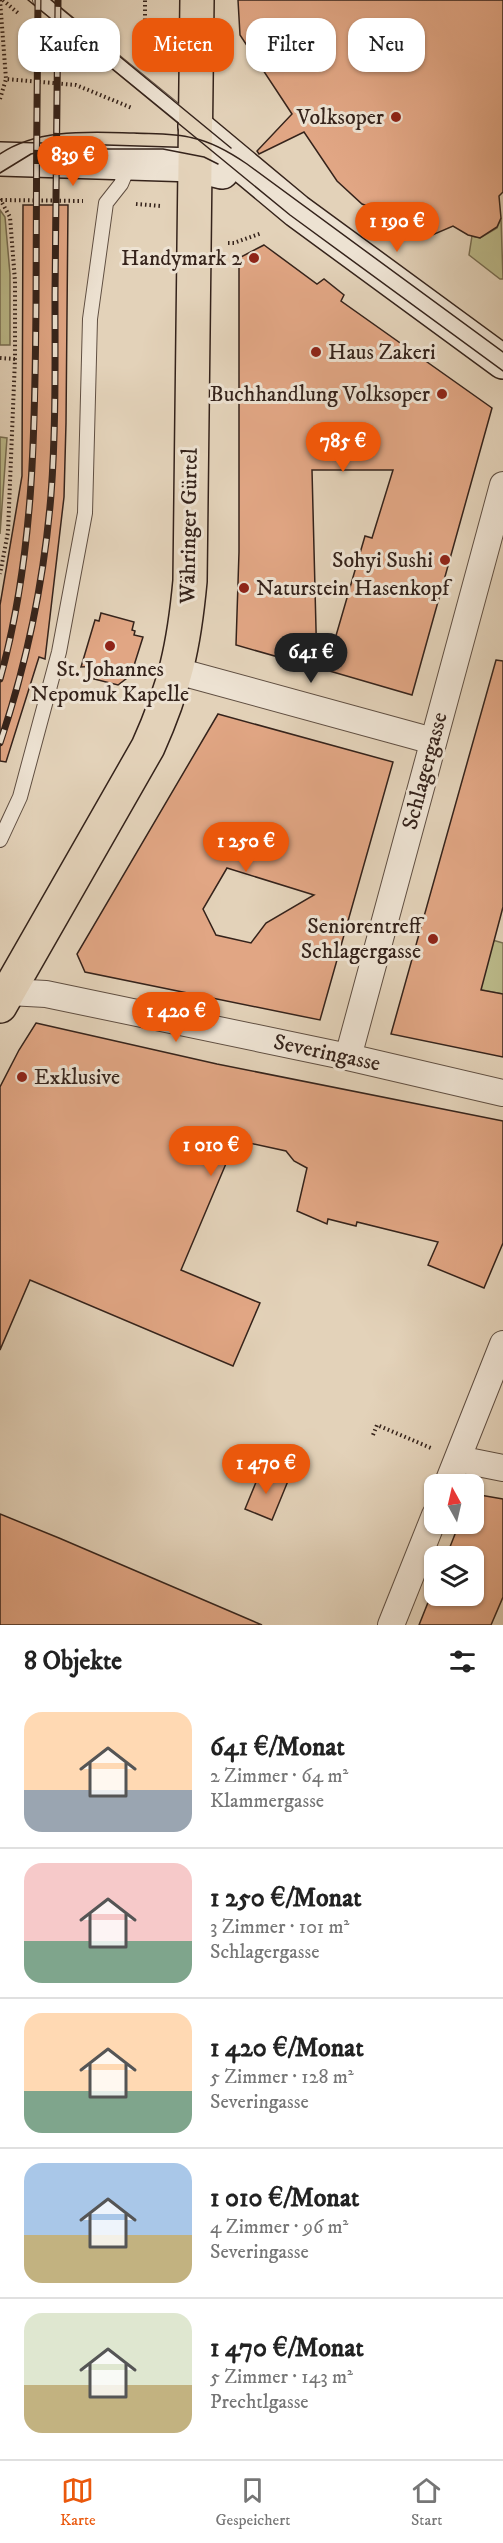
<!DOCTYPE html>
<html lang="de">
<head>
<meta charset="utf-8">
<style>
	body { margin:0; font-family:"IM FELL DW Pica",serif; background:#f6f6f6; color:#222; height:100vh; display:flex; flex-direction:column; font-size:22px; white-space:nowrap }
	* { box-sizing:border-box; margin:0 }
	p { font-size:20px; color:#767676 }
	.icon { flex:none; width:33px; height:33px; fill:none; stroke:currentColor; stroke-width:2; stroke-linecap:round; stroke-linejoin:round }
	.map { position:relative; height:1625px; overflow:hidden }
	.drawer { display:flex; flex-direction:column; background:#fff; flex:1 }
	.drawer>* { flex:none }
	.guide { position:absolute; left:18px; top:18px; width:468px; height:54px; display:flex; gap:12px }
	.needle { width:39px; rotate:352deg }
	.controls { position:absolute; left:424px; top:1474px; display:grid; gap:12px }
	.controls a { display:grid; place-items:center; width:60px; height:60px; border-radius:12px; background:#fff; box-shadow:0 2px 4px #0004; font-size:30px }
	.price { position:absolute; translate:-50% -51px; padding:0 14px; border-radius:21px; background:#ea580c; color:#fff; font-size:20px; line-height:39px; filter:drop-shadow(0 2px 3px #0008) }
	.price::after { content:''; position:absolute; left:50%; top:36px; width:18px; height:14px; margin-left:-9px; background:inherit; clip-path:polygon(0 0,100% 0,50% 100%) }
	.price.current { background:#222; color:#fff }
	ul { padding:0; list-style:none }
	li { display:flex; align-items:center; gap:18px; height:150px; padding:0 24px }
	li+li { border-top:2px solid #e0e0e0 }
	li span { display:grid; place-items:center; flex:none; width:168px; height:120px; border-radius:18px; color:#555 }
	li>.icon { margin-inline-start:auto }
	span .icon { width:72px; height:72px; fill:#fffc; stroke-width:1 }
	li b { font-size:26px }
	h2 { display:flex; justify-content:space-between; align-items:center; height:72px; padding:0 24px; font-size:26px }
	.pill { padding:0 21px; border-radius:18px; background:#fff; box-shadow:0 2px 4px #0004; font-size:21px; line-height:54px }
	.pill.current { background:#ea580c; color:#fff }
	.tabs { display:flex; justify-content:space-around; align-items:center; height:84px; border-top:2px solid #e0e0e0; background:#fff; font-size:16px; color:#767676 }
	.tabs a { display:grid; justify-items:center; gap:3px }
	.tabs .current { color:#ea580c }
	.map>svg:first-child { display:block }
</style>
</head>
<body>
<div class="map">
<svg width="503" height="1625" viewBox="0 0 503 1625">
	<rect width="100%" height="100%" fill="#e3d2b9"/>
	<filter id="stains"><feTurbulence type="fractalNoise" baseFrequency=".00333" numOctaves="4"/><feColorMatrix values="0 0 0 0 .2 0 0 0 0 .09 0 0 0 0 .02 0 0 0 .5 -.17"/></filter>
	<radialGradient id="worn" r=".72"><stop offset=".6" stop-color="#630" stop-opacity="0"/><stop offset="1" stop-color="#630" stop-opacity=".3"/></radialGradient>
	<g fill="#bbba8a" stroke="#786e52" stroke-width="1.5">
		<polygon points="0,210 5,217 10,274 10,345 0,345"/>
		<polygon points="501,218 503,279 500,279 469,255 472,236 480,238 497,228"/>
		<polygon points="0,437 7,438 0,534"/>
		<polygon points="489,939 503,943 503,994 472,988"/>
	</g>
	<g fill="#e1a684" stroke="#35231b" stroke-width="1.5" fill-rule="evenodd">
		<polygon points="238,0 503,0 503,192 499,196 501,218 497,227 480,238 468,235 453,226 430,236 429,221 390,214 362,204 337,181 304,132 259,154 257,151 292,114 240,35"/>
		<polygon points="23,205 68,205 66,423 64,497 45,659 39,657 6,762 0,761 0,605 22,476"/>
		<polygon points="264,245 317,284 324,279 344,295 341,301 492,408 412,695 326,670 365,536 372,538 393,470 312,470 317,668 236,645 239,552 239,258"/>
		<polygon points="101,613 134,622 132,630 135,631 134,635 143,637 131,675 118,685 94,679 98,666 81,667 95,620 99,621"/>
		<polygon points="496,660 503,661 503,907 481,990 503,994 503,1057 391,1034"/>
		<path d="M 218,714 L 393,762 L 320,1020 L 85,972 L 77,954 ZM 227,868 L 314,895 L 266,923 L 251,943 L 216,935 L 203,909 Z"/>
		<polygon points="36,1023 217,1064 503,1121 503,1243 484,1288 428,1265 438,1242 357,1222 356,1226 328,1219 327,1224 297,1211 307,1168 294,1161 286,1151 236,1140 181,1270 260,1303 233,1366 30,1280 0,1350 0,1087 19,1050"/>
		<polygon points="261,1470 288,1481 272,1520 245,1509"/>
		<polygon points="474,1494 503,1499 503,1597 491,1625 419,1625 435,1585 435,1596 474,1596 474,1557 446,1557 459,1524 474,1524"/>
		<polygon points="0,1514 59,1538 262,1625 0,1625"/>
	</g>
	<g fill="none" stroke-linecap="round" stroke-linejoin="round">
		<g stroke="#604f42" stroke-width="16">
			<g id="service">
				<polyline points="40,0 192,124"/>
				<polyline points="0,840 20,797 59,652 85,513 90,319 106,203 121,184 129,165"/>
			</g>
		</g>
		<g stroke="#604f42" stroke-width="28">
			<g id="minor">
				<polyline points="177,671 433,741"/>
				<polyline points="9,992 46,994 348,1057 503,1093"/>
				<polyline points="348,1057 503,485"/>
				<polyline points="458,1459 503,1468"/>
				<polyline points="447,1485 503,1344"/>
				<polyline points="391,1625 435,1515"/>
			</g>
		</g>
		<g stroke="#35231b" stroke-width="36">
			<g id="secondary">
				<polyline points="195,126 297,211 503,362"/>
				<polyline points="0,159 194,165 222,172"/>
			</g>
		</g>
		<g stroke="#35231b" stroke-width="36">
			<path id="primary" d="M 0,1006 L 148,747 C 175,687 184,646 190,581 L 197,0"/>
		</g>
		<g stroke="#35231b" stroke-width="4" stroke-dasharray="1.5 3" stroke-linecap="butt">
			<polyline points="0,0 6,79"/>
			<polyline points="3,0 19,14"/>
			<polyline points="145,56 145,0"/>
			<polyline points="0,99 6,79 76,85 132,108"/>
			<polyline points="0,199 10,217 15,281 15,359 8,532 0,574"/>
			<polyline points="1,200 83,201"/>
			<polyline points="136,204 161,206"/>
			<polyline points="228,243 234,243 262,233"/>
			<polyline points="0,358 15,359"/>
			<polyline points="373,1435 377,1425 431,1448"/>
		</g>
		<use href="#service" stroke="#ede2d2" stroke-width="14"/>
		<use href="#minor" stroke="#ede2d2" stroke-width="26"/>
		<use href="#secondary" stroke="#ede2d2" stroke-width="33"/>
		<use href="#primary" stroke="#e3d2b9" stroke-width="33"/>
		<g stroke="#35231b" stroke-width="1.5">
			<polyline points="28,0 290,215 503,371"/>
			<polyline points="51,0 231,148"/>
			<path d="M 0,154 C 38,128 90,132 134,133 C 154,134 174,133 193,138 C 212,142 231,153 247,164 L 503,352"/>
			<polyline points="0,173 31,154 51,149 163,149 204,157 218,164"/>
		</g>
		<g stroke="#35231b" stroke-width="7">
			<g id="rail">
				<path d="M 0,679 C 34,557 35,430 36,304 C 36,203 37,101 38,0"/>
				<path d="M 0,743 C 27,663 44,580 51,495 C 56,428 55,362 55,295 C 56,197 57,98 58,0"/>
			</g>
		</g>
		<use href="#rail" stroke="#ede2d2" stroke-width="4.5" stroke-dasharray="14" stroke-linecap="butt"/>
	</g>
	<g fill="#8f2418" stroke="#ede2d2" stroke-width="2">
		<circle cx="396" cy="117" r="6"/>
		<circle cx="254" cy="258" r="6"/>
		<circle cx="316" cy="352" r="6"/>
		<circle cx="442" cy="394" r="6"/>
		<circle cx="445" cy="560" r="6"/>
		<circle cx="244" cy="588" r="6"/>
		<circle cx="110" cy="646" r="6"/>
		<circle cx="433" cy="939" r="6"/>
		<circle cx="22" cy="1077" r="6"/>
	</g>
	<g text-anchor="middle" dominant-baseline="central" stroke-width="6" stroke-linejoin="round" paint-order="stroke">
		<g font-size="22" fill="#35231b" stroke="#ede2d2" text-anchor="end">
			<text x="384" y="117">Volksoper</text>
			<text x="242" y="258">Handymark 2</text>
			<text x="328" y="352" text-anchor="start">Haus Zakeri</text>
			<text x="430" y="394">Buchhandlung Volksoper</text>
			<text x="433" y="560">Sohyi Sushi</text>
			<text x="256" y="588" text-anchor="start">Naturstein Hasenkopf</text>
			<text x="110" y="669" text-anchor="middle">St. Johannes<tspan x="110" dy="25">Nepomuk Kapelle</tspan></text>
			<text x="421" y="926">Seniorentreff<tspan x="421" dy="25">Schlagergasse</tspan></text>
			<text x="34" y="1077" text-anchor="start">Exklusive</text>
		</g>
		<g font-size="22" fill="#35231b" stroke="#ede2d2">
			<text transform="translate(189 526) rotate(-89)">Währinger Gürtel</text>
			<text transform="translate(425 771) rotate(-75)">Schlagergasse</text>
			<text transform="translate(327 1053) rotate(12)">Severingasse</text>
		</g>
	</g>
	<rect width="100%" height="100%" filter="url(#stains)"/>
	<rect width="100%" height="100%" fill="url(#worn)"/>
</svg>
<div class="controls">
<a><svg class="needle" viewBox="-14 -14 28 28"><path d="M0-13l5 13h-10z" fill="#e53935"/><path d="M0 13l5-13h-10z" fill="#767676"/></svg></a>
<a><svg class="icon" aria-label="layers" viewBox="0 0 24 24"><path d="M12 4l9 5-9 5-9-5zM3 14l9 5 9-5"/></svg></a>
</div>
<b class="price" style="left:73px;top:187px">839 €</b>
<b class="price" style="left:397px;top:253px">1 190 €</b>
<b class="price" style="left:343px;top:473px">785 €</b>
<b class="price current" style="left:311px;top:684px">641 €</b>
<b class="price" style="left:246px;top:873px">1 250 €</b>
<b class="price" style="left:176px;top:1043px">1 420 €</b>
<b class="price" style="left:211px;top:1177px">1 010 €</b>
<b class="price" style="left:266px;top:1495px">1 470 €</b>
<div class="guide">
<a class="pill">Kaufen</a>
<a class="pill current">Mieten</a>
<a class="pill">Filter</a>
<a class="pill">Neu</a>
</div>
</div>
<section class="drawer">
<h2>8 Objekte<svg class="icon" aria-label="filters" viewBox="0 0 24 24"><path d="M4 7h16M4 17h16"/><circle cx="9" cy="7" r="2"/><circle cx="15" cy="17" r="2"/></svg></h2>
<ul>
<li><span style="background:linear-gradient(#ffd9b3 65%,#9aa5b1 0)"><svg class="icon" aria-label="home" viewBox="0 0 24 24"><path d="M3 11l9-7 9 7M6 9v11h12V9"/></svg></span><div><b>641 €/Monat</b><p>2 Zimmer · 64 m²</p><p>Klammergasse</p></div></li>
<li><span style="background:linear-gradient(#f6c9c9 65%,#7fa58c 0)"><svg class="icon" aria-label="home" viewBox="0 0 24 24"><path d="M3 11l9-7 9 7M6 9v11h12V9"/></svg></span><div><b>1 250 €/Monat</b><p>3 Zimmer · 101 m²</p><p>Schlagergasse</p></div></li>
<li><span style="background:linear-gradient(#ffd9b3 65%,#7fa58c 0)"><svg class="icon" aria-label="home" viewBox="0 0 24 24"><path d="M3 11l9-7 9 7M6 9v11h12V9"/></svg></span><div><b>1 420 €/Monat</b><p>5 Zimmer · 128 m²</p><p>Severingasse</p></div></li>
<li><span style="background:linear-gradient(#a9c7e8 60%,#c2b280 0)"><svg class="icon" aria-label="home" viewBox="0 0 24 24"><path d="M3 11l9-7 9 7M6 9v11h12V9"/></svg></span><div><b>1 010 €/Monat</b><p>4 Zimmer · 96 m²</p><p>Severingasse</p></div></li>
<li><span style="background:linear-gradient(#dfe7d0 60%,#c2b280 0)"><svg class="icon" aria-label="home" viewBox="0 0 24 24"><path d="M3 11l9-7 9 7M6 9v11h12V9"/></svg></span><div><b>1 470 €/Monat</b><p>5 Zimmer · 143 m²</p><p>Prechtlgasse</p></div></li>
</ul>
</section>
<nav class="tabs">
<a class="current"><svg class="icon" aria-label="map" viewBox="0 0 24 24"><path d="M3 6l6-2 6 2 6-2v14l-6 2-6-2-6 2zM9 4v14M15 6v14"/></svg>Karte</a>
<a><svg class="icon" aria-label="saved" viewBox="0 0 24 24"><path d="M7 4h10v16l-5-4-5 4z"/></svg>Gespeichert</a>
<a><svg class="icon" aria-label="home" viewBox="0 0 24 24"><path d="M3 11l9-7 9 7M6 9v11h12V9"/></svg>Start</a>
</nav>
</body>
</html>
